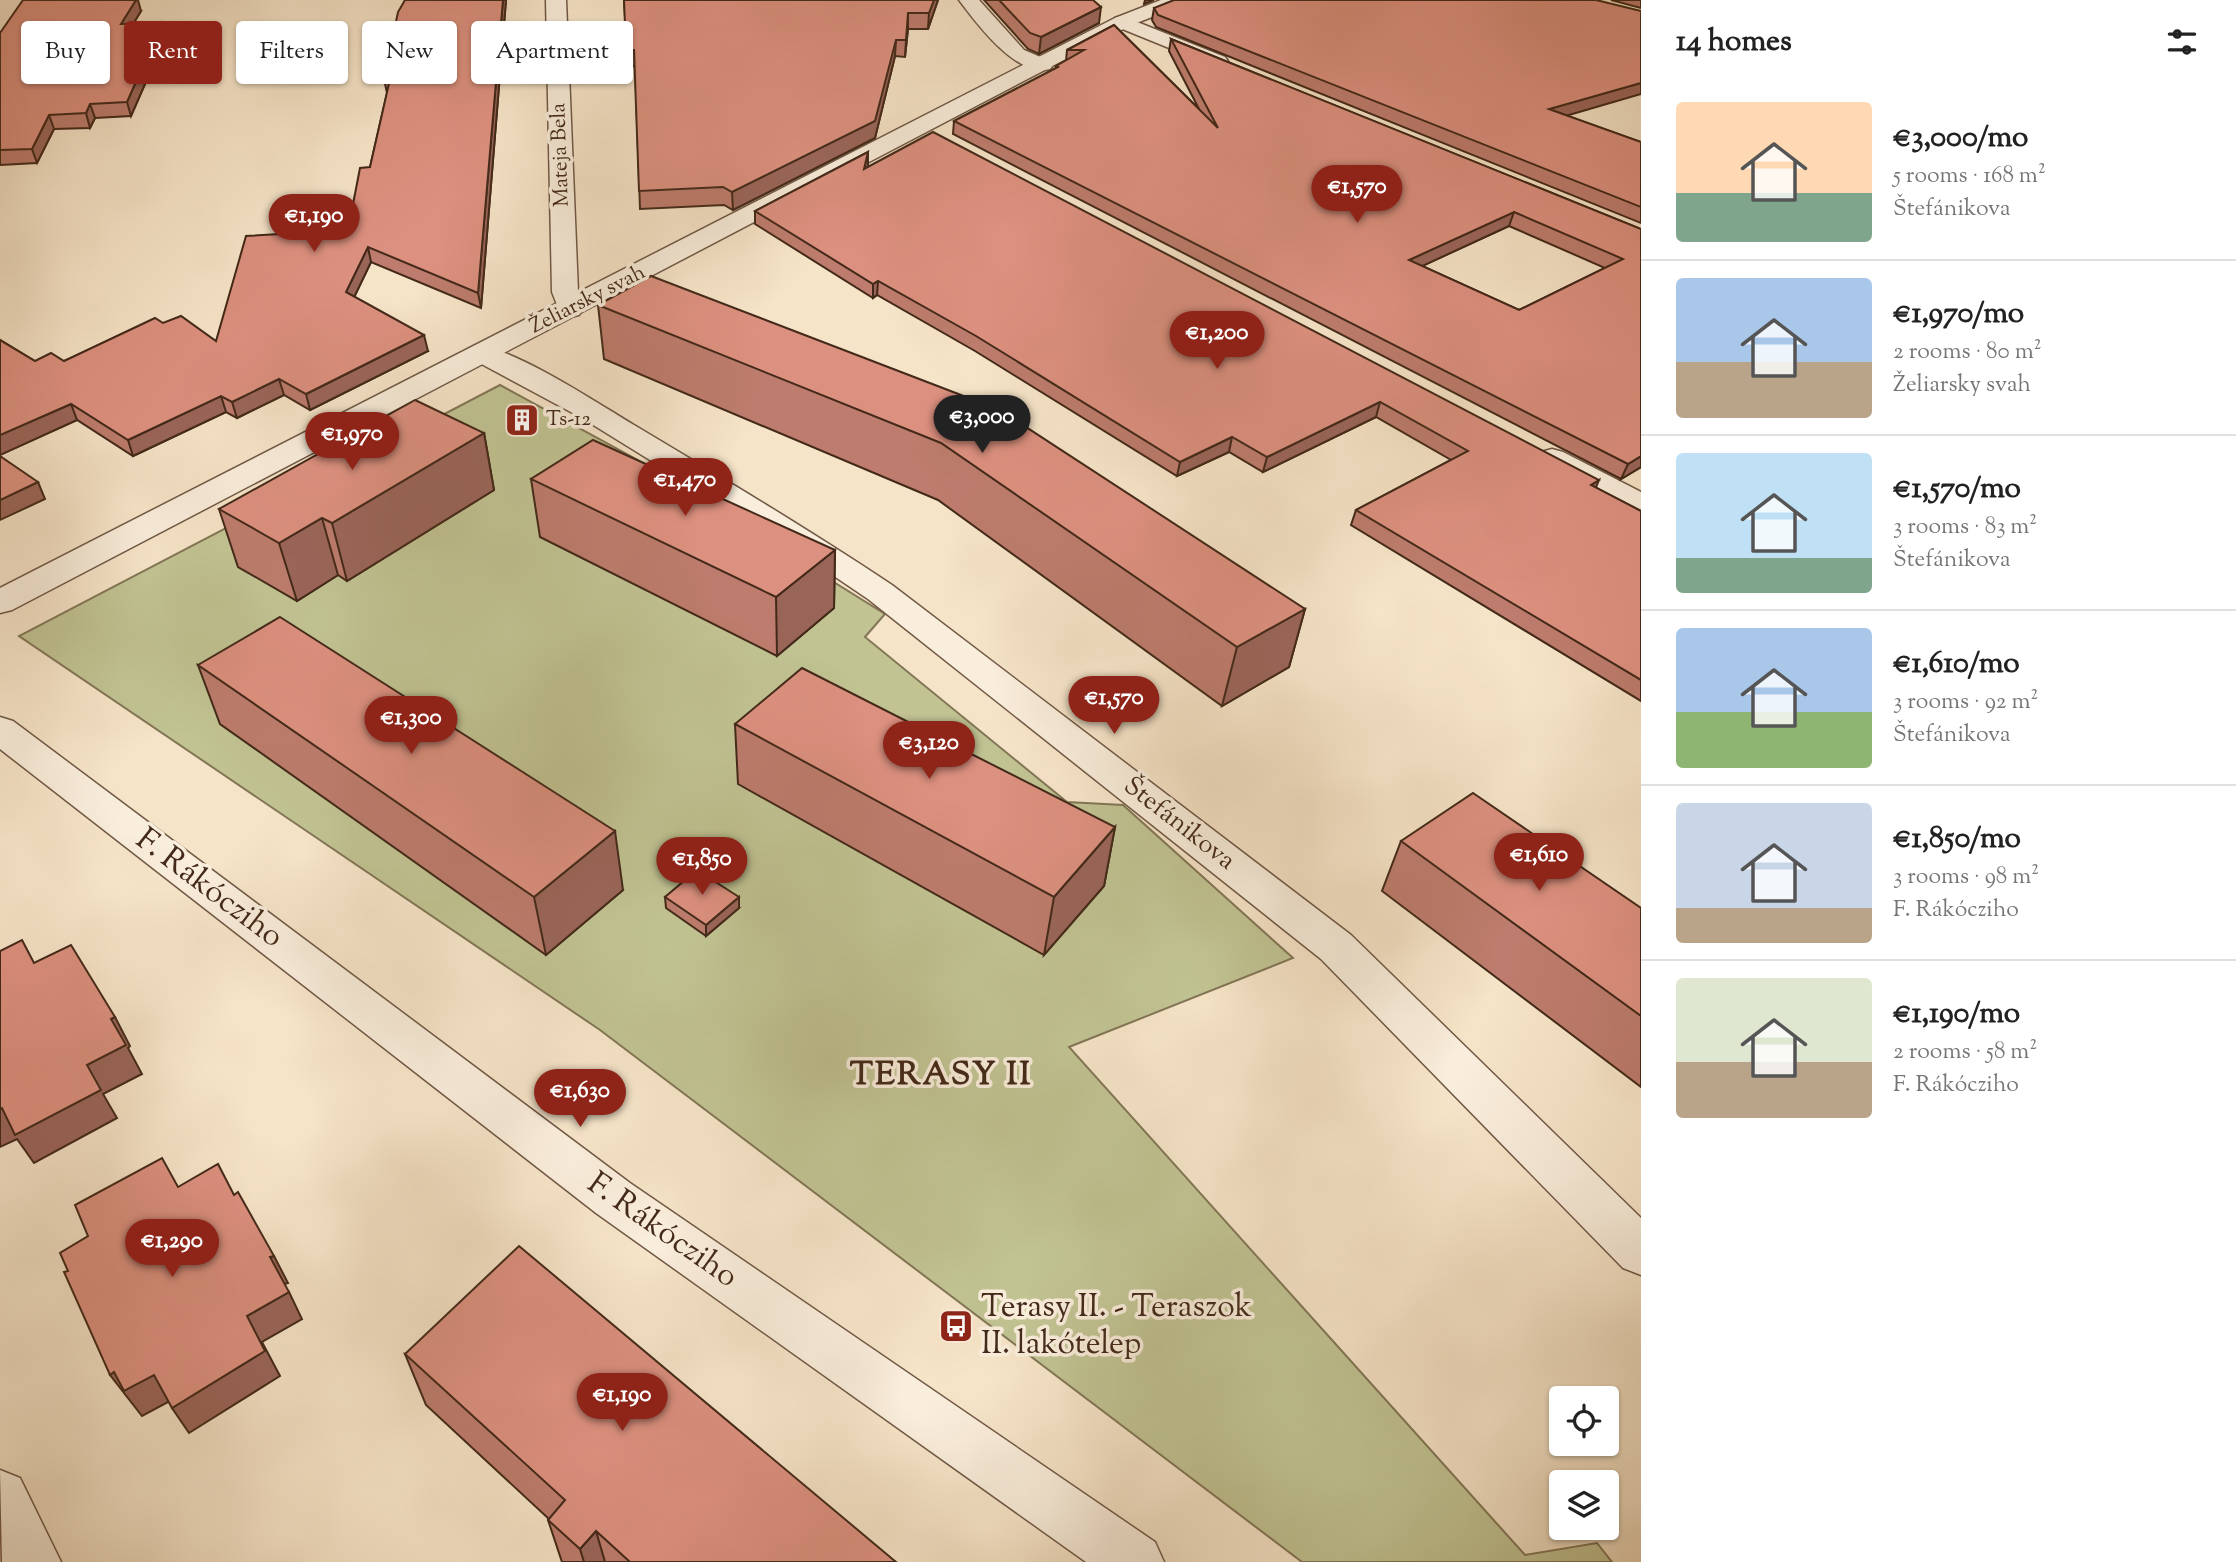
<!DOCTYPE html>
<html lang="en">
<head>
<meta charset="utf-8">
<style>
	body { margin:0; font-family:"Sorts Mill Goudy",serif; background:#f2f2f2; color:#222; height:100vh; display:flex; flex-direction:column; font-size:26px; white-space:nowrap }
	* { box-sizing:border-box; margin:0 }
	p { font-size:23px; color:#767676 }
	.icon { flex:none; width:38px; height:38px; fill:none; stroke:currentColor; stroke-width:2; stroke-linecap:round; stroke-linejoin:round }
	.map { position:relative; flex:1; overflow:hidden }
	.side { display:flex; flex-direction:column; background:#fff; width:595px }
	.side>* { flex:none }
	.banner { position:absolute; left:21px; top:21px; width:665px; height:63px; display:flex; gap:14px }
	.tools { position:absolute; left:1549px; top:1386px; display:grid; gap:14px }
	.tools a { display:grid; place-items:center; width:70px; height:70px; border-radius:7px; background:#fff; box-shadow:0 2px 5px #0004; font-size:35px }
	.price { position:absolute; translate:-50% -60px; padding:0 16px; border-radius:24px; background:#8f2418; color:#fff; font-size:23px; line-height:46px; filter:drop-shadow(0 2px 4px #0008) }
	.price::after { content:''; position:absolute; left:50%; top:42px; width:21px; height:16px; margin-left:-10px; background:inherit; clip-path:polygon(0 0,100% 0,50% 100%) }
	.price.current { background:#222; color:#fff }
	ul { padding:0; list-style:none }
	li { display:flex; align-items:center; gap:21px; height:175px; padding:0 35px }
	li+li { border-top:2px solid #e0e0e0 }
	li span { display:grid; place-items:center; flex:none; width:196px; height:140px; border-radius:7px; color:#555 }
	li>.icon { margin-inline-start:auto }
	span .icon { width:84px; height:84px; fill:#fffc; stroke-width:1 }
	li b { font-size:30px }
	h2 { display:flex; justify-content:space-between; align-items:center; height:84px; padding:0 35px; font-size:30px }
	.tag { padding:0 24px; border-radius:7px; background:#fff; box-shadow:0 2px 5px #0004; font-size:24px; line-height:63px }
	.tag.current { background:#8f2418; color:#fff }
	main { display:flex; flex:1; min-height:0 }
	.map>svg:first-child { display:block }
</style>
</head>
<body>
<main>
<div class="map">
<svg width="1641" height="1562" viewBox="0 0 1641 1562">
	<rect width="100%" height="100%" fill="#f6e4c8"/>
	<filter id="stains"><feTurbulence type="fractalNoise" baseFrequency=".00286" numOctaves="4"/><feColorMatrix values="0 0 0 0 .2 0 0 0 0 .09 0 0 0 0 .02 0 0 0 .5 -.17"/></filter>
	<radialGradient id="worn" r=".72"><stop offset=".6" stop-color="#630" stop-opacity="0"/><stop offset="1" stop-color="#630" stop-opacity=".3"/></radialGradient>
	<polygon fill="#c1c393" stroke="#827656" stroke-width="2" points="500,385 638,460 885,614 865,637 1067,802 1123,805 1293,958 1069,1047 1525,1555 1597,1543 1612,1562 1302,1562 600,1030 19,636"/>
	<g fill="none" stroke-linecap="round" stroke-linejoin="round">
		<g stroke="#705845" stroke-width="3">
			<g id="minor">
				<polygon points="546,0 566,0 578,292 583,309 579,315 570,317 561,315 552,292"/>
				<path d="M 959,0 L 979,0 L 1024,50 L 1050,61 L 1053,65 L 1050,69 C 1017,78 977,24 959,0 Z"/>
				<polygon points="1122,16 1225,57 1228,61 1225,65 1211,65 1115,26 1112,22 1115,18"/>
				<path d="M 484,346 C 528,357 594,401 634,425 C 721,477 808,529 892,585 L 1351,935 L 1641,1218 L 1641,1275 L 1623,1268 L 1321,959 L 868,599 L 797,551 L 582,418 L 474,360 L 470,354 L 474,348 Z"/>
				<polygon points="1552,449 1563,452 1641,492 1641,515 1630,512 1541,464 1537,458 1541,452"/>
				<polygon points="0,1470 20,1478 61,1562 2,1562"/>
			</g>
		</g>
		<g stroke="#705845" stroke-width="3">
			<g id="tertiary">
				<polygon points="1161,0 1188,0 1185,4 1129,26 12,610 0,613 0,588 1115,18"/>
				<polygon points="0,717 13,721 630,1183 1155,1542 1164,1562 1086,1562 596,1213 0,749"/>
			</g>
		</g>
		<use href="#minor" fill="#f9eddb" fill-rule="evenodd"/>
		<use href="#tertiary" fill="#f9eddb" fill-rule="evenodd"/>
	</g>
	<g fill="#bd7c6d" stroke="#432919" stroke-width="2" fill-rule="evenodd">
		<polygon points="405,0 506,0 481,308 371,262 354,297 428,351 310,410 284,395 237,418 226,412 133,456 77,420 0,455 0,340 35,361 64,361 163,323 216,341 348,230 370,167 387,93 384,79"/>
		<polygon points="624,0 938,0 928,29 908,29 905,57 895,56 875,138 733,210 724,205 640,209 635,66 628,67"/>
		<polygon points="984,0 1093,0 1099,23 1039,54 1028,49"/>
		<polygon points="1611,0 1641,0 1641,8"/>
		<polygon points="1154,8 1567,116 1641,142 1641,223 1156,27 1152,20"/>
		<polygon points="141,11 133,24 162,23 166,36 131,116 95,118 90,128 54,129 37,163 0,165 0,33"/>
		<path d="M 1114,25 L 1199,109 L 1169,51 L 1171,39 L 1641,229 L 1641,467 L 1621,479 L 953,134 L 954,121 L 1056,68 L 1056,66 L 1066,61 L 1067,50 ZM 1509,226 L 1605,268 L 1519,310 L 1422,266 Z"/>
		<polygon points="868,152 868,168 1596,488 1641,511 1641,701 1351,525 1356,510 1451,460 1376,417 1263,472 1229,452 1177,476 975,351 877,295 873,298 755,224 755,211"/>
		<polygon points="651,276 1305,609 1289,667 1222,706 938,500 604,359 598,305"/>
		<polygon points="484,433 494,490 347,581 338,575 297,601 238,567 219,509"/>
		<polygon points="531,479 835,550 834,608 777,656 540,537"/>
		<polygon points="198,665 623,890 546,955 220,724"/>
		<polygon points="735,724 1115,827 1104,886 1044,955 738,784"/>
		<polygon points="1401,841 1641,908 1641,1087 1382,891"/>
		<polygon points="665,897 739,908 706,936 666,908"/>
		<polygon points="405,1354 896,1562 562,1562 548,1520 549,1519 426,1405"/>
	</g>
	<g fill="#9a6559" stroke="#432919" stroke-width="2">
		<polygon points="136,0 138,0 141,11 125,37 121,24"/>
		<polygon points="503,0 506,0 481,308 478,293"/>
		<polygon points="934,0 938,0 928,29 929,13"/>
		<polygon points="1145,0 1154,0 1144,4"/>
		<polygon points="1101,7 1099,23 1039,54 1041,37"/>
		<polygon points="908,13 908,29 905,57 906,40"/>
		<polygon points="162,23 166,36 131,116 127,102"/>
		<polygon points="896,40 895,56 875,138 733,210 732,192"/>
		<polygon points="1641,83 1641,94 1545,122 1549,109"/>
		<polygon points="90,104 95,118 90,128 86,113"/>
		<polygon points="49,115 54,129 37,163 32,149"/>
		<polygon points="868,152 868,165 864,183 864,169"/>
		<polygon points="1514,212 1509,226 1405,274 1409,260"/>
		<polygon points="368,247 371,262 349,308 346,292"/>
		<polygon points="878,281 877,295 873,298 873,284"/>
		<polygon points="424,335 428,351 310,410 306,394"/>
		<polygon points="279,379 284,395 237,418 232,402"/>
		<polygon points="221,396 226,412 133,456 128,440"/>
		<polygon points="1380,402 1376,417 1263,472 1267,457"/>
		<polygon points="71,404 77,420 0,455 0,435"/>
		<polygon points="484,433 494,490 347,581 332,523"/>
		<polygon points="1232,437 1229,452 1177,476 1180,462"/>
		<polygon points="1641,456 1641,467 1621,479 1628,464"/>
		<polygon points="1599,480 1593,495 1591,485"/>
		<polygon points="38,482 45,499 0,520 0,500"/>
		<polygon points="322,518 338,575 297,601 279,543"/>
		<polygon points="835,550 834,608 777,656 776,597"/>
		<polygon points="1305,609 1289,667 1222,706 1237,647"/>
		<polygon points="1115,827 1104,886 1044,955 1054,897"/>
		<polygon points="615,831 623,890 546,955 534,897"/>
		<polygon points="739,897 739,908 706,936 706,925"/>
		<polygon points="115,1017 130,1046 128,1048 142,1074 103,1094 117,1118 34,1163 17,1139 0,1147 0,1109 87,1065 111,1019"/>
		<polygon points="274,1256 288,1283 284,1284 270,1257"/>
		<polygon points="289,1292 302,1319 262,1342 280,1376 189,1433 172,1408 247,1316"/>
		<polygon points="114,1372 154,1375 172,1400 142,1416 110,1375"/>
		<polygon points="596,1531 605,1562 584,1562 580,1549"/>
	</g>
	<g fill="#dc907f" stroke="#432919" stroke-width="2" fill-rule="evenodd">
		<polygon points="23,0 136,0 121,24 162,23 127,102 90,104 86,113 49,115 32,149 0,150 0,33"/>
		<polygon points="405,0 503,0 478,293 368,247 346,292 424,335 306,394 279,379 232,402 221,396 128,440 71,404 0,435 0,340 35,361 51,353 64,361 155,318 163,323 181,316 216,341 246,236 348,230 360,168 370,167 390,79 384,79 398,12"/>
		<polygon points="624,0 934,0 929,13 908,13 906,40 896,40 875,121 732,192 723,187 639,191 634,50 626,50"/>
		<polygon points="999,0 1093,0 1101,7 1041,37 1030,33"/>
		<polygon points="1174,0 1596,0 1641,11 1641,83 1549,109 1641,142 1641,207 1158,15 1154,8"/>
		<path d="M 1114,25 L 1218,128 L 1171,39 L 1641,229 L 1641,456 L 1628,464 L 954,121 L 1058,67 L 1056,66 L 1084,50 L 1067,50 ZM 1514,212 L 1623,259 L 1519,310 L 1409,260 Z"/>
		<polygon points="933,132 1599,480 1591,485 1641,511 1641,680 1356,510 1468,451 1380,402 1267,457 1232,437 1180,462 976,336 878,281 873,284 755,211 868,152 864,169"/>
		<polygon points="651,276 1000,410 1305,609 1237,647 941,443 598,305"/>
		<polygon points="415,400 484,433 332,523 322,518 279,543 219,509"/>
		<polygon points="593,440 835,550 776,597 531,479"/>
		<polygon points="0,456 38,482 0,500"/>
		<polygon points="280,617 615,831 534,897 198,665"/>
		<polygon points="802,668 1115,827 1054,897 735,724"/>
		<polygon points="1473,793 1641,908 1641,1016 1401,841"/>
		<polygon points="697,870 739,897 706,925 665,897"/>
		<polygon points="22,940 34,963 71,945 115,1017 111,1019 126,1045 87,1065 101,1090 15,1135 2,1108 0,1109 0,951"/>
		<polygon points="162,1158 178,1187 218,1164 234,1195 238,1192 274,1256 270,1257 289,1292 247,1316 265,1351 172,1408 154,1375 124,1391 114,1372 110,1375 64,1272 68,1271 60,1253 88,1236 75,1205"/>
		<polygon points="519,1246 896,1562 630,1562 596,1531 580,1549 548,1520 565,1500 405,1354"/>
	</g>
	<defs>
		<g id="building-square" transform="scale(1.75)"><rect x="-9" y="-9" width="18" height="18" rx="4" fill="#8f2418" stroke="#f9eddb"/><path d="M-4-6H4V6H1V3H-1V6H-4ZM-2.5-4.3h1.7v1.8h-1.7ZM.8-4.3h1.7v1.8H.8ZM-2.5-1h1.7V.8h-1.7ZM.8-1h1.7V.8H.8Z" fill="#fff"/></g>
		<g id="bus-square" transform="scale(1.75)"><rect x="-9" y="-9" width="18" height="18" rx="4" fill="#8f2418" stroke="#f9eddb"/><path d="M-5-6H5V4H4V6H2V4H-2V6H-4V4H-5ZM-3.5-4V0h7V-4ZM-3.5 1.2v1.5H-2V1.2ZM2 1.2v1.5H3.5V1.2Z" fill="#fff"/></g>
	</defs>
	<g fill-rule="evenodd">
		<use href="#building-square" x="522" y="420"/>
		<use href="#bus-square" x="956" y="1326"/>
	</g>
	<g text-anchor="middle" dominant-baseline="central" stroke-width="7" stroke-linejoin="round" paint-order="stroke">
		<g font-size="21" fill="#432919" stroke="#f9eddb">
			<text transform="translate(561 155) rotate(-92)">Mateja Bela</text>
			<text transform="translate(588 300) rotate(-27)">Želiarsky svah</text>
		</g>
		<g font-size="21" fill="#432919" stroke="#f9eddb" text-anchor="start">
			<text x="546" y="420">Ts-12</text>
		</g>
		<g font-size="26" fill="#432919" stroke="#f9eddb">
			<text transform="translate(1179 824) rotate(38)">Štefánikova</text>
		</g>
		<g font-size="32" fill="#432919" stroke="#f9eddb">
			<text transform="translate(209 889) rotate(37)">F. Rákócziho</text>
			<text transform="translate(662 1231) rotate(35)">F. Rákócziho</text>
		</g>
		<g font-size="32" fill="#432919" stroke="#f9eddb" text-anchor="start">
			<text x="981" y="1308">Terasy II. - Teraszok<tspan x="981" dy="37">II. lakótelep</tspan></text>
		</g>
		<g font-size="33" font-weight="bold" letter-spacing="2" fill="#432919" stroke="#f9eddb">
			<text x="941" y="1076">TERASY II</text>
		</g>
	</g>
	<rect width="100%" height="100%" filter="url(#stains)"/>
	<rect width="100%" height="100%" fill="url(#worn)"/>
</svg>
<div class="tools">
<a><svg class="icon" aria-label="locate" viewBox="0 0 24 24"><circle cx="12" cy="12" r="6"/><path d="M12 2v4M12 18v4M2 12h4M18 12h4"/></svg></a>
<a><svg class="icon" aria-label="layers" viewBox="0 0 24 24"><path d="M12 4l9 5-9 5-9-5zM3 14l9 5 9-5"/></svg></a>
</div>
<b class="price" style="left:1357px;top:225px">€1,570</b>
<b class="price" style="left:314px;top:254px">€1,190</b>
<b class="price" style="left:1217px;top:371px">€1,200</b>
<b class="price current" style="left:982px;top:455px">€3,000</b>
<b class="price" style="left:352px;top:472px">€1,970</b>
<b class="price" style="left:685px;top:518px">€1,470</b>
<b class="price" style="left:1114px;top:736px">€1,570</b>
<b class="price" style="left:411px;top:756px">€1,300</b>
<b class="price" style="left:929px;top:781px">€3,120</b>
<b class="price" style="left:1539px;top:893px">€1,610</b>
<b class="price" style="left:702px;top:897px">€1,850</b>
<b class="price" style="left:580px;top:1129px">€1,630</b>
<b class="price" style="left:172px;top:1279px">€1,290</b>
<b class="price" style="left:622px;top:1433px">€1,190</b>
<div class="banner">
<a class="tag">Buy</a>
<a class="tag current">Rent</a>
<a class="tag">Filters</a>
<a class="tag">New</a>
<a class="tag">Apartment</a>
</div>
</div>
<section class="side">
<h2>14 homes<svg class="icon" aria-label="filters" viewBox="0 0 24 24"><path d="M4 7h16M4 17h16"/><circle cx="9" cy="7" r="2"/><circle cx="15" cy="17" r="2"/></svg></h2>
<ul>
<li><span style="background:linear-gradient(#ffd9b3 65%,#7fa58c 0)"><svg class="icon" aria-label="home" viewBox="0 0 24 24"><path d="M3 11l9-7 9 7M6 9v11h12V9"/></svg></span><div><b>€3,000/mo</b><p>5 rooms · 168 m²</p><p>Štefánikova</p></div></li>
<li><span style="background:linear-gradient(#a9c7e8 60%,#b9a48a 0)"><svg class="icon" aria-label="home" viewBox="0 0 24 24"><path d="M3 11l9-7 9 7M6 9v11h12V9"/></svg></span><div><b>€1,970/mo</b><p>2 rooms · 80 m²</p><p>Želiarsky svah</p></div></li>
<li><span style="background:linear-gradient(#bfe0f5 75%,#7fa58c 0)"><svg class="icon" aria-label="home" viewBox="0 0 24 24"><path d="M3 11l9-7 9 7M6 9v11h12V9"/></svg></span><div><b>€1,570/mo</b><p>3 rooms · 83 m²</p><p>Štefánikova</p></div></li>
<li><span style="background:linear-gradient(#a9c7e8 60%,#8fb573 0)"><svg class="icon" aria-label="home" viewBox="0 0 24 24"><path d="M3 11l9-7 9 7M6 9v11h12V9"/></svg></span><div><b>€1,610/mo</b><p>3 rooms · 92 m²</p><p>Štefánikova</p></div></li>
<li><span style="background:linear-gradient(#c9d6e8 75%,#b9a48a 0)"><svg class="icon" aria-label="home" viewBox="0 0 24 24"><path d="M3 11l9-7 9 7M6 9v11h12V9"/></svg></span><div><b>€1,850/mo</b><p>3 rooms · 98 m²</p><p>F. Rákócziho</p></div></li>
<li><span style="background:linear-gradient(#dfe7d0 60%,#b9a48a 0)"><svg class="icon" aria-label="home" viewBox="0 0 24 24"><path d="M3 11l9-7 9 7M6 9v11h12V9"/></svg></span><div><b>€1,190/mo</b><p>2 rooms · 58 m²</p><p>F. Rákócziho</p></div></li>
</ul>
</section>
</main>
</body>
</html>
